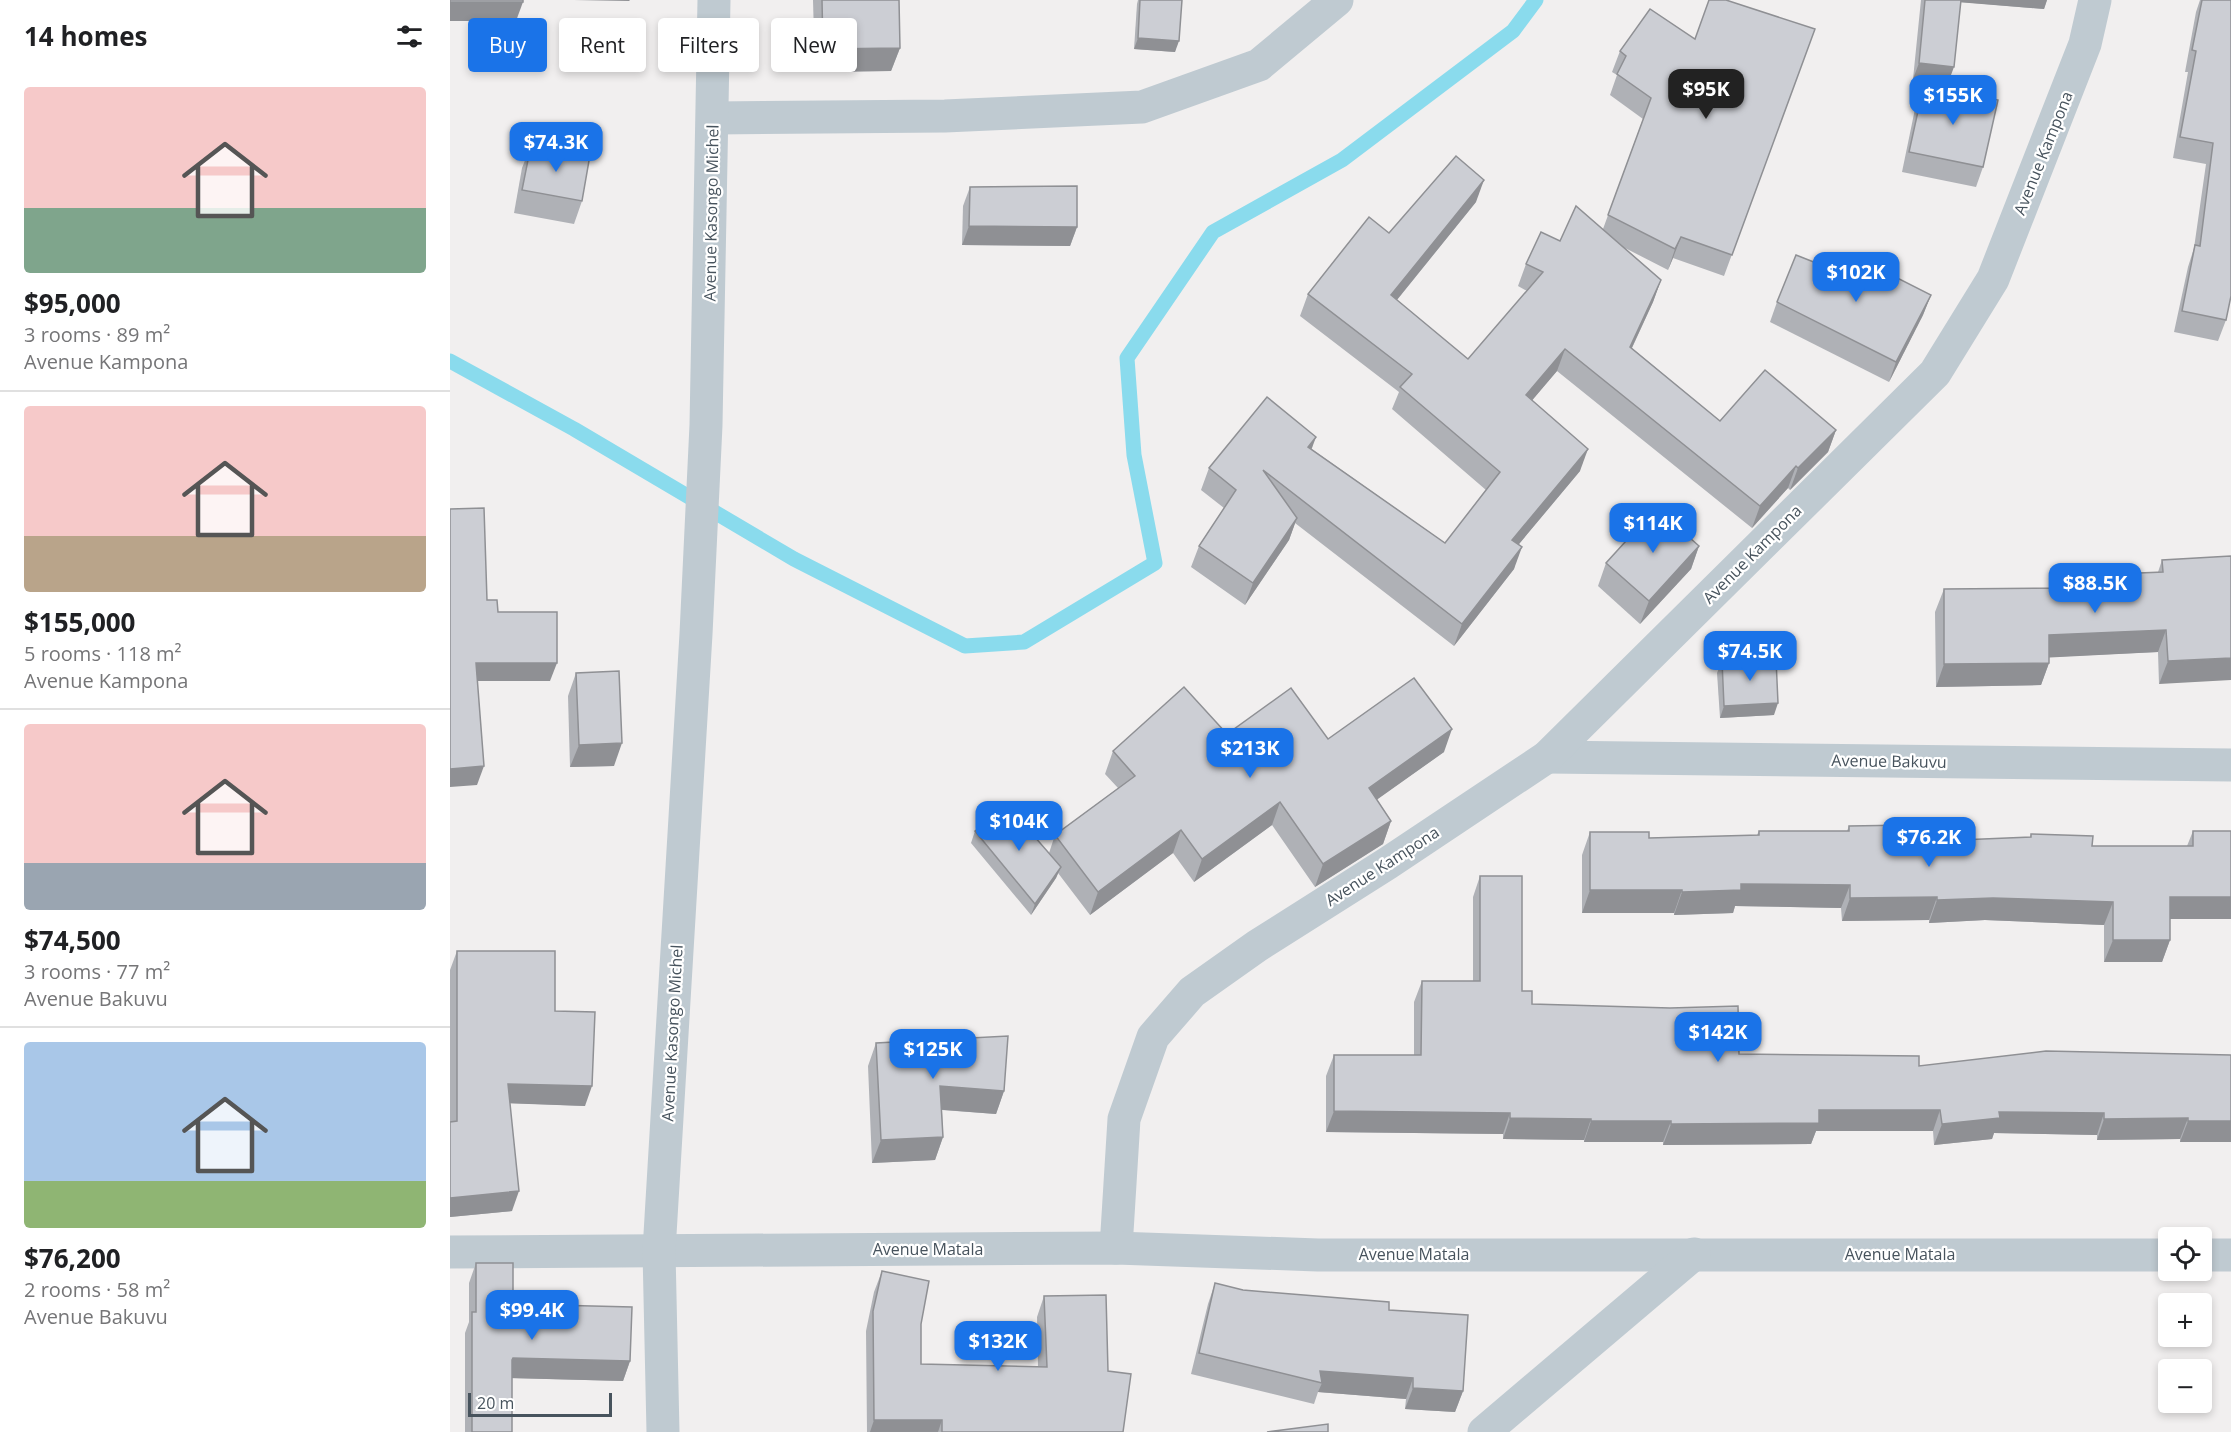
<!DOCTYPE html>
<html lang="en">
<head>
<meta charset="utf-8">
<style>
	body { margin:0; font-family:"Open Sans",sans-serif; background:#f6f6f6; color:#202124; height:100vh; display:flex; flex-direction:column; font-size:22px; white-space:nowrap }
	* { box-sizing:border-box; margin:0 }
	p { font-size:20px; color:#757577 }
	.icon { flex:none; width:33px; height:33px; fill:none; stroke:currentColor; stroke-width:2; stroke-linecap:round; stroke-linejoin:round }
	.map { position:relative; flex:1; overflow:hidden }
	.drawer { display:flex; flex-direction:column; background:#fff; width:450px }
	.drawer>* { flex:none }
	.hud { position:absolute; left:18px; top:18px; width:570px; height:54px; display:flex; gap:12px }
	.controls { position:absolute; left:1708px; top:1227px; display:grid; gap:12px }
	.controls a { display:grid; place-items:center; width:54px; height:54px; border-radius:6px; background:#fff; box-shadow:0 3px 9px #0003; font-size:30px }
	.scale { position:absolute; left:18px; bottom:15px; width:144px; box-sizing:border-box; padding-left:6px; border:3px solid #47535d; border-top:0; font-size:16px; line-height:21px; white-space:nowrap; color:#47535d; -webkit-text-stroke:4px #fff; paint-order:stroke }
	.price { position:absolute; translate:-50% -51px; padding:0 14px; border-radius:12px; background:#1a73e8; color:#fff; font-size:20px; line-height:39px; filter:drop-shadow(0 2px 3px #0008) }
	.price::after { content:''; position:absolute; left:50%; top:36px; width:18px; height:14px; margin-left:-9px; background:inherit; clip-path:polygon(0 0,100% 0,50% 100%) }
	.price.active { background:#222; color:#fff }
	ul { padding:0; list-style:none }
	li { display:grid; align-content:center; gap:12px; height:318px; padding:0 24px }
	li+li { border-top:2px solid #e0e0e0 }
	li span { display:grid; place-items:center; height:186px; border-radius:6px; color:#555 }
	li>.icon { margin-inline-start:auto }
	span .icon { width:108px; height:108px; fill:#fffc; stroke-width:1 }
	li b { font-size:26px }
	h2 { display:flex; justify-content:space-between; align-items:center; height:72px; padding:0 24px; font-size:26px }
	.tag { padding:0 21px; border-radius:6px; background:#fff; box-shadow:0 3px 9px #0003; font-size:21px; line-height:54px }
	.tag.active { background:#1a73e8; color:#fff }
	main { display:flex; flex:1; min-height:0 }
	.map>svg:first-child { display:block }
</style>
</head>
<body>
<main>
<section class="drawer">
<h2>14 homes<svg class="icon" aria-label="filters" viewBox="0 0 24 24"><path d="M4 7h16M4 17h16"/><circle cx="9" cy="7" r="2"/><circle cx="15" cy="17" r="2"/></svg></h2>
<ul>
<li><span style="background:linear-gradient(#f6c9c9 65%,#7fa58c 0)"><svg class="icon" aria-label="home" viewBox="0 0 24 24"><path d="M3 11l9-7 9 7M6 9v11h12V9"/></svg></span><div><b>$95,000</b><p>3 rooms · 89 m²</p><p>Avenue Kampona</p></div></li>
<li><span style="background:linear-gradient(#f6c9c9 70%,#b9a48a 0)"><svg class="icon" aria-label="home" viewBox="0 0 24 24"><path d="M3 11l9-7 9 7M6 9v11h12V9"/></svg></span><div><b>$155,000</b><p>5 rooms · 118 m²</p><p>Avenue Kampona</p></div></li>
<li><span style="background:linear-gradient(#f6c9c9 75%,#9aa5b1 0)"><svg class="icon" aria-label="home" viewBox="0 0 24 24"><path d="M3 11l9-7 9 7M6 9v11h12V9"/></svg></span><div><b>$74,500</b><p>3 rooms · 77 m²</p><p>Avenue Bakuvu</p></div></li>
<li><span style="background:linear-gradient(#a9c7e8 75%,#8fb573 0)"><svg class="icon" aria-label="home" viewBox="0 0 24 24"><path d="M3 11l9-7 9 7M6 9v11h12V9"/></svg></span><div><b>$76,200</b><p>2 rooms · 58 m²</p><p>Avenue Bakuvu</p></div></li>
</ul>
</section>
<div class="map">
<svg width="1781" height="1432" viewBox="0 0 1781 1432">
	<rect width="100%" height="100%" fill="#f1efef"/>
	<g fill="none" stroke-linecap="round" stroke-linejoin="round">
		<polyline stroke="#8adbed" stroke-width="15" points="0,361 124,429 344,559 515,646 574,642 705,563 684,455 677,358 763,232 892,160 1063,31 1086,0"/>
		<g stroke="#bfcad1" stroke-width="33">
			<polyline points="263,118 495,116 692,107 809,65 887,0"/>
			<polyline points="1097,757 1781,765"/>
			<polyline points="666,1248 674,1119 703,1037 742,992 807,946 938,863 1097,757 1485,373 1543,279 1635,44 1645,0"/>
			<polyline points="0,1252 666,1248 868,1255 1719,1255"/>
			<polyline points="1752,1255 1781,1255"/>
			<polyline points="213,1432 209,1251 246,634 256,425 264,0"/>
			<polyline points="1034,1432 1244,1254"/>
		</g>
	</g>
	<g fill="#afb1b6">
		<polygon points="363,0 449,0 450,48 441,71 365,72"/>
		<polygon points="688,0 732,0 725,52 684,49 687,4"/>
		<polygon points="1471,0 1597,0 1594,9 1511,2 1498,83 1463,79"/>
		<polygon points="1750,0 1781,0 1776,320 1768,341 1724,332 1738,267 1744,248 1756,164 1723,158 1738,72 1735,72 1746,12"/>
		<polygon points="1365,29 1274,276 1223,258 1218,270 1175,248 1211,280 1203,302 1182,348 1270,421 1386,430 1378,452 1340,490 1338,488 1302,528 1107,371 1082,400 1130,471 1068,545 1064,569 1004,646 845,523 839,540 795,605 741,567 749,546 774,508 751,490 759,468 862,449 995,543 1036,490 942,409 949,392 850,316 858,294 939,233 1026,202 947,300 1018,359 1077,291 1068,286 1076,264 1110,241 1153,229 1193,119 1160,95 1167,75 1162,72 1170,51 1245,39"/>
		<polygon points="1474,84 1533,167 1526,187 1452,172 1466,104"/>
		<polygon points="81,145 132,201 124,224 64,213 72,168"/>
		<polygon points="520,187 627,227 620,246 512,245 513,206"/>
		<polygon points="1394,274 1481,295 1473,315 1439,382 1320,322 1327,302"/>
		<polygon points="1249,546 1241,569 1190,624 1148,586 1156,563"/>
		<polygon points="1781,556 1709,684 1708,652 1599,657 1599,663 1591,685 1486,687 1485,612 1494,589 1612,588 1617,576 1708,572 1712,560"/>
		<polygon points="1272,661 1324,715 1270,718 1267,673"/>
		<polygon points="126,673 164,766 120,767 118,696"/>
		<polygon points="777,734 878,739 994,752 927,799 941,821 933,844 865,887 822,825 744,882 723,853 640,915 608,873 606,878 581,915 521,843 525,831 599,853 605,835 668,788 655,774 663,751"/>
		<polygon points="1399,826 1461,842 1580,837 1581,834 1642,846 1737,846 1743,831 1781,919 1720,919 1720,940 1712,962 1654,962 1654,925 1535,920 1479,923 1479,920 1392,921 1391,908 1285,906 1283,913 1224,915 1224,913 1132,913 1132,855 1140,832 1199,838 1307,835 1309,831 1397,831"/>
		<polygon points="1030,876 1072,991 1082,1004 1289,1054 1469,1066 1781,1055 1781,1142 1730,1142 1730,1139 1647,1140 1647,1135 1544,1133 1542,1139 1484,1145 1483,1131 1366,1131 1361,1144 1213,1145 1213,1142 1134,1142 1134,1140 1053,1139 1053,1134 876,1132 876,1076 884,1055 964,1055 964,1002 972,981 1023,981 1023,897"/>
		<polygon points="7,951 105,1011 135,1106 60,1103 62,1211 0,1217 0,970"/>
		<polygon points="426,1043 554,1091 546,1114 492,1110 493,1137 485,1160 422,1163 418,1066"/>
		<polygon points="26,1263 63,1304 180,1361 173,1381 62,1378 62,1432 15,1432 15,1333 19,1322 19,1283"/>
		<polygon points="432,1271 471,1324 471,1364 588,1367 587,1317 594,1296 658,1371 673,1432 417,1432 416,1331 424,1292"/>
		<polygon points="765,1283 793,1290 939,1310 1013,1391 1005,1412 955,1409 956,1399 868,1392 864,1404 741,1374 758,1304"/>
	</g>
	<g fill="#8f9094">
		<polygon points="124,0 180,0 179,1"/>
		<polygon points="1508,0 1597,0 1594,9 1507,2"/>
		<polygon points="0,2 73,2 66,21 0,21"/>
		<polygon points="688,38 729,41 725,52 684,49"/>
		<polygon points="450,48 441,71 365,72 373,49"/>
		<polygon points="1469,63 1504,67 1498,83 1463,79"/>
		<polygon points="1034,180 1026,202 933,317 941,295"/>
		<polygon points="519,226 627,227 620,246 512,245"/>
		<polygon points="1231,237 1223,258 1218,270 1225,249"/>
		<polygon points="1211,280 1203,302 1172,369 1180,347"/>
		<polygon points="1481,295 1473,315 1439,382 1446,362"/>
		<polygon points="1115,349 1107,371 1068,417 1076,395"/>
		<polygon points="1386,430 1378,452 1340,490 1348,468"/>
		<polygon points="866,437 858,459 858,447"/>
		<polygon points="1138,449 1130,471 1054,562 1062,540"/>
		<polygon points="1346,466 1338,488 1302,528 1310,506"/>
		<polygon points="847,518 839,540 795,605 803,583"/>
		<polygon points="1249,546 1241,569 1190,624 1199,601"/>
		<polygon points="1072,547 1064,569 1004,646 1012,624"/>
		<polygon points="1716,630 1708,652 1590,658 1599,635"/>
		<polygon points="1781,658 1781,680 1709,684 1718,661"/>
		<polygon points="26,663 107,663 100,681 19,681"/>
		<polygon points="1599,663 1591,685 1486,687 1494,664"/>
		<polygon points="1328,703 1324,715 1270,718 1274,706"/>
		<polygon points="1002,729 994,752 911,811 919,788"/>
		<polygon points="172,743 164,766 120,767 129,745"/>
		<polygon points="34,766 27,785 0,787 0,769"/>
		<polygon points="830,802 822,825 744,882 752,859"/>
		<polygon points="941,821 933,844 865,887 873,864"/>
		<polygon points="731,830 723,853 640,915 648,892"/>
		<polygon points="611,867 606,878 581,915 585,904"/>
		<polygon points="1291,884 1400,885 1391,908 1285,906 1283,913 1224,915 1232,892"/>
		<polygon points="1140,890 1232,890 1224,913 1132,913"/>
		<polygon points="1487,897 1479,920 1392,921 1400,898"/>
		<polygon points="1720,897 1781,897 1781,919 1712,919"/>
		<polygon points="1543,898 1663,902 1654,925 1535,920 1479,923 1487,900"/>
		<polygon points="1663,940 1720,940 1712,962 1654,962"/>
		<polygon points="58,1084 142,1086 135,1106 51,1103"/>
		<polygon points="490,1086 554,1091 546,1114 482,1109"/>
		<polygon points="1369,1110 1490,1110 1483,1131 1366,1131 1361,1144 1213,1145 1221,1124"/>
		<polygon points="884,1111 1060,1113 1053,1134 876,1132"/>
		<polygon points="1549,1112 1654,1113 1647,1135 1544,1133 1542,1139 1484,1145 1492,1124"/>
		<polygon points="1060,1118 1141,1119 1134,1140 1053,1139"/>
		<polygon points="1738,1118 1730,1139 1647,1140 1654,1119"/>
		<polygon points="1141,1121 1221,1121 1213,1142 1134,1142"/>
		<polygon points="1738,1121 1781,1121 1781,1142 1730,1142"/>
		<polygon points="493,1137 485,1160 422,1163 431,1140"/>
		<polygon points="69,1191 62,1211 0,1217 0,1198"/>
		<polygon points="63,1358 180,1361 173,1381 56,1378"/>
		<polygon points="870,1371 963,1378 956,1399 868,1392 872,1383"/>
		<polygon points="963,1388 1013,1391 1005,1412 955,1409"/>
		<polygon points="424,1420 492,1420 488,1432 420,1432"/>
	</g>
	<g fill="#ccced4" stroke="#8f9094" stroke-width="1.5">
		<rect x="0" y="0" width="73" height="2"/>
		<polygon points="372,0 449,0 450,48 373,49"/>
		<polygon points="690,0 732,0 729,41 688,38"/>
		<polygon points="1259,0 1276,0 1365,29 1282,255 1231,237 1225,249 1158,215 1201,98 1167,74 1176,56 1170,51 1200,9 1245,39"/>
		<polygon points="1475,0 1511,0 1504,67 1469,63"/>
		<polygon points="1752,0 1781,0 1781,296 1776,320 1732,311 1745,245 1750,246 1763,143 1730,137 1746,51 1742,50"/>
		<polygon points="1474,84 1548,100 1533,167 1459,152"/>
		<polygon points="81,145 140,155 132,201 72,190"/>
		<polygon points="1006,156 1034,180 941,295 1018,359 1093,272 1076,264 1091,232 1110,241 1126,206 1211,280 1180,347 1270,421 1315,370 1386,430 1348,468 1346,466 1310,506 1115,349 1076,395 1138,449 1062,540 1072,547 1012,624 813,470 847,518 803,583 749,546 786,490 759,468 817,397 866,437 858,447 995,543 1050,472 950,387 962,374 858,294 919,217 939,233"/>
		<polygon points="627,186 627,227 519,226 520,187"/>
		<polygon points="1346,255 1394,274 1404,256 1481,295 1446,362 1327,302"/>
		<polygon points="34,508 37,600 47,600 48,612 107,612 107,663 26,663 34,766 0,769 0,509"/>
		<polygon points="1206,508 1249,546 1199,601 1156,563"/>
		<polygon points="1781,556 1781,658 1718,661 1716,630 1599,635 1599,663 1494,664 1494,589 1618,588 1617,576 1713,572 1712,560"/>
		<polygon points="1326,659 1328,703 1274,706 1272,661"/>
		<polygon points="169,671 172,743 129,745 126,673"/>
		<polygon points="964,678 1002,729 919,788 941,821 873,864 830,802 752,859 731,830 648,892 605,835 685,776 663,751 734,687 777,734 841,688 878,739"/>
		<polygon points="557,805 611,867 585,904 525,831"/>
		<polygon points="1460,825 1461,842 1581,837 1581,834 1643,836 1642,846 1743,846 1743,831 1781,831 1781,897 1720,897 1720,940 1663,940 1663,902 1543,898 1487,900 1487,897 1400,898 1400,885 1291,884 1291,890 1232,892 1232,890 1140,890 1140,832 1199,832 1199,838 1309,835 1309,831 1399,831 1399,826"/>
		<polygon points="1030,876 1072,876 1072,991 1082,991 1082,1004 1220,1008 1288,1006 1289,1054 1469,1056 1469,1066 1596,1051 1781,1055 1781,1121 1738,1121 1738,1118 1654,1119 1654,1113 1549,1112 1550,1118 1492,1124 1490,1110 1369,1110 1369,1123 1221,1124 1221,1121 1141,1121 1141,1119 1060,1118 1060,1113 884,1111 884,1055 971,1055 972,981 1030,981"/>
		<polygon points="7,951 105,951 105,1011 145,1012 142,1086 58,1084 69,1191 0,1198 0,1122 7,1121"/>
		<polygon points="558,1036 554,1091 490,1086 493,1137 431,1140 426,1043"/>
		<polygon points="26,1263 63,1263 63,1304 182,1307 180,1361 63,1358 62,1360 62,1432 22,1432 22,1312 26,1312"/>
		<polygon points="432,1271 479,1281 471,1324 471,1364 597,1367 594,1296 656,1295 658,1371 681,1374 673,1432 492,1432 492,1420 424,1420 423,1311"/>
		<polygon points="765,1283 793,1290 939,1302 939,1310 1018,1315 1013,1391 963,1388 963,1378 870,1371 872,1383 749,1353"/>
		<polygon points="878,1424 878,1432 817,1432"/>
	</g>
	<g text-anchor="middle" dominant-baseline="central" stroke-width="4.5" stroke-linejoin="round" paint-order="stroke">
		<g font-size="16" fill="#47535d" stroke="#fff">
			<text transform="translate(1593 153) rotate(-68)">Avenue Kampona</text>
			<text transform="translate(261 213) rotate(-89)">Avenue Kasongo Michel</text>
			<text transform="translate(1302 554) rotate(-45)">Avenue Kampona</text>
			<text transform="translate(1439 761) rotate(1)">Avenue Bakuvu</text>
			<text transform="translate(932 866) rotate(-33)">Avenue Kampona</text>
			<text transform="translate(222 1033) rotate(-87)">Avenue Kasongo Michel</text>
			<text x="478" y="1249">Avenue Matala</text>
			<text x="964" y="1254">Avenue Matala</text>
			<text x="1450" y="1254">Avenue Matala</text>
		</g>
	</g>
</svg>
<div class="controls">
<a><svg class="icon" aria-label="locate" viewBox="0 0 24 24"><circle cx="12" cy="12" r="6"/><path d="M12 2v4M12 18v4M2 12h4M18 12h4"/></svg></a>
<a>+</a>
<a>−</a>
</div>
<div class="scale">20 m</div>
<b class="price active" style="left:1256px;top:120px">$95K</b>
<b class="price" style="left:1503px;top:126px">$155K</b>
<b class="price" style="left:106px;top:173px">$74.3K</b>
<b class="price" style="left:1406px;top:303px">$102K</b>
<b class="price" style="left:1203px;top:554px">$114K</b>
<b class="price" style="left:1645px;top:614px">$88.5K</b>
<b class="price" style="left:1300px;top:682px">$74.5K</b>
<b class="price" style="left:800px;top:779px">$213K</b>
<b class="price" style="left:569px;top:852px">$104K</b>
<b class="price" style="left:1479px;top:868px">$76.2K</b>
<b class="price" style="left:1268px;top:1063px">$142K</b>
<b class="price" style="left:483px;top:1080px">$125K</b>
<b class="price" style="left:82px;top:1341px">$99.4K</b>
<b class="price" style="left:548px;top:1372px">$132K</b>
<div class="hud">
<a class="tag active">Buy</a>
<a class="tag">Rent</a>
<a class="tag">Filters</a>
<a class="tag">New</a>
</div>
</div>
</main>
</body>
</html>
